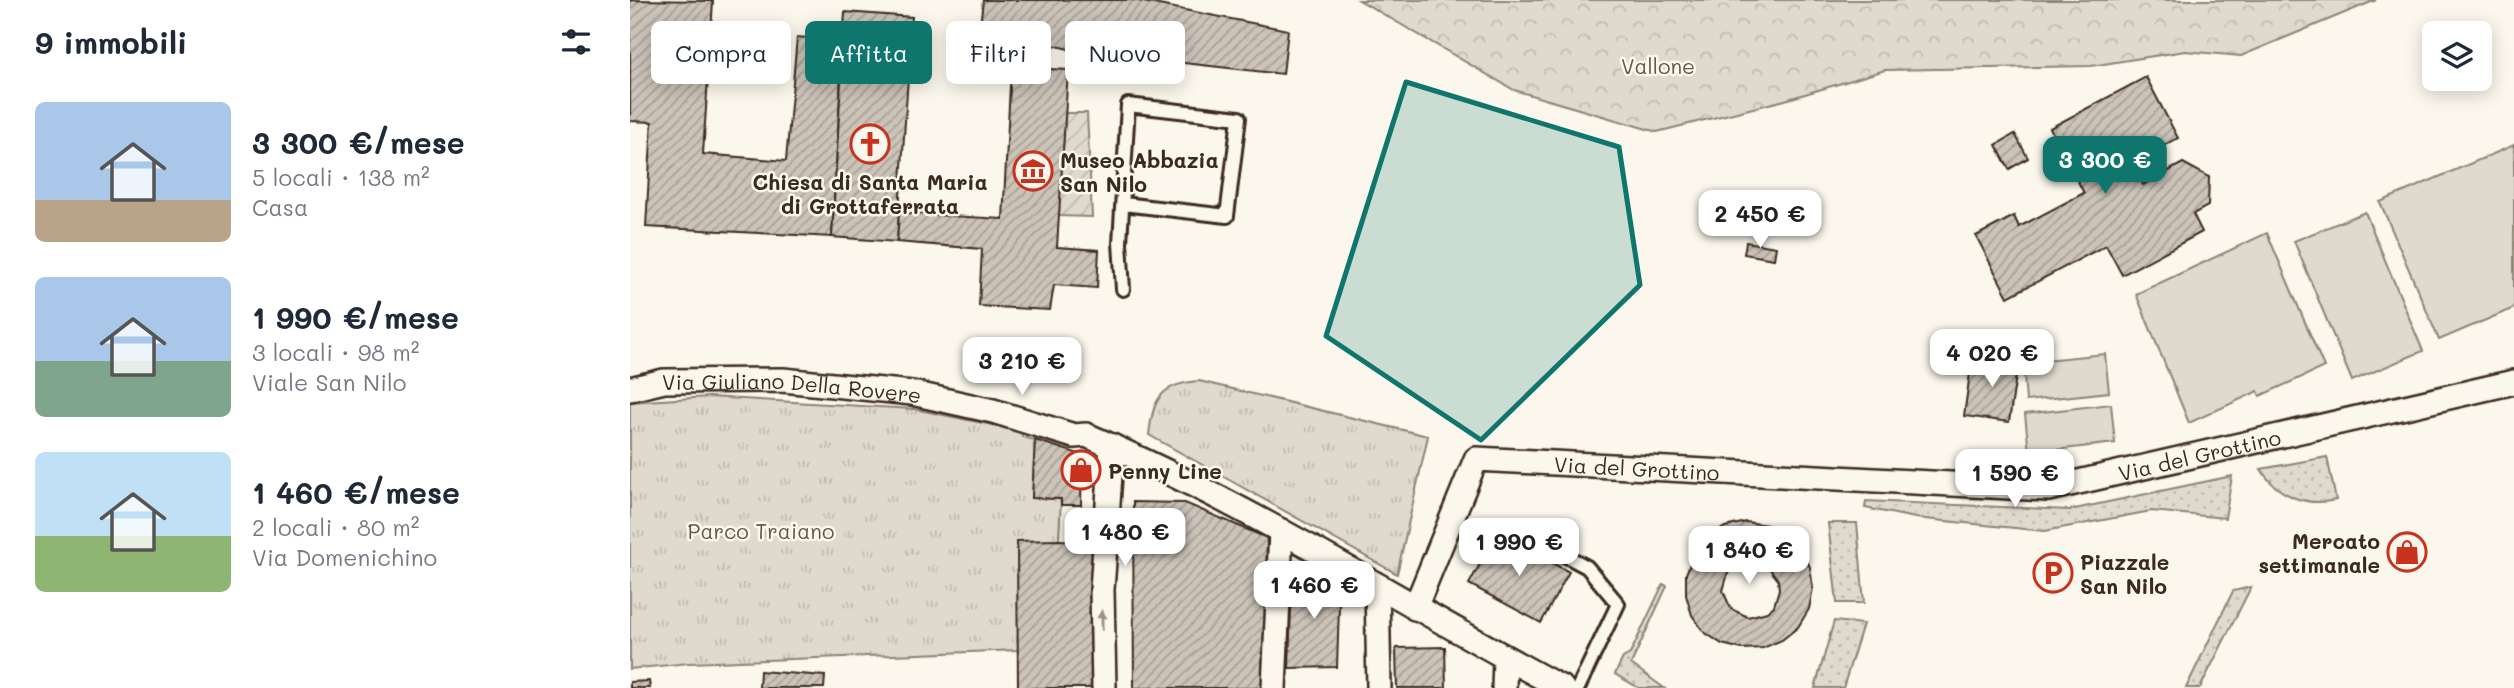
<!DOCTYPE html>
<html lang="it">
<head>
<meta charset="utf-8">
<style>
	body { margin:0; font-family:Mali,sans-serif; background:#f2f2f3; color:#1f2937; height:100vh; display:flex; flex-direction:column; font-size:26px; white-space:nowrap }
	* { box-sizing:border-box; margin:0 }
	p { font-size:23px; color:#747a83 }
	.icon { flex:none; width:38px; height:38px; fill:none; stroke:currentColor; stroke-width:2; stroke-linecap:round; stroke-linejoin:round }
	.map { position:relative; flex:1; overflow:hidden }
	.side { display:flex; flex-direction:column; background:#fff; width:630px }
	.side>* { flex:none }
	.hud { position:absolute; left:21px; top:21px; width:665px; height:63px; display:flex; gap:14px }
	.controls { position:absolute; left:1792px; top:21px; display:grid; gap:14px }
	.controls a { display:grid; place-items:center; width:70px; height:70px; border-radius:10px; background:#fff; box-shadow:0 4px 18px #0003; font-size:35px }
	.price { position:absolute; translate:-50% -60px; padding:0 16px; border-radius:14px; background:#fff; color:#222; font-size:23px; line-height:46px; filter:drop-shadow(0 2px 4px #0008) }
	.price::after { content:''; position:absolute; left:50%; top:42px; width:21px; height:16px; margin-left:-10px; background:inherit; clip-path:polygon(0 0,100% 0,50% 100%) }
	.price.selected { background:#0f766e; color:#fff }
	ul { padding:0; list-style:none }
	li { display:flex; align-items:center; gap:21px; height:175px; padding:0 35px }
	li span { display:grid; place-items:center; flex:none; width:196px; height:140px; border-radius:10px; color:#555 }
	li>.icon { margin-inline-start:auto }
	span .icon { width:84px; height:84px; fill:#fffc; stroke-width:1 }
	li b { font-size:30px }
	h2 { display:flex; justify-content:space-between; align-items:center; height:84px; padding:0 35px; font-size:30px }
	.pill { padding:0 24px; border-radius:10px; background:#fff; box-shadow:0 4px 18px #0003; font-size:24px; line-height:63px }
	.pill.selected { background:#0f766e; color:#fff }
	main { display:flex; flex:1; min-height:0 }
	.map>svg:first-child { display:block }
</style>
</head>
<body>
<main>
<section class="side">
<h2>9 immobili<svg class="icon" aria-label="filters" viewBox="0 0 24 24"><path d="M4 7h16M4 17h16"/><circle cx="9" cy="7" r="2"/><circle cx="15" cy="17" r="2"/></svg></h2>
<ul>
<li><span style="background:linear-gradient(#a9c7e8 70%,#b9a48a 0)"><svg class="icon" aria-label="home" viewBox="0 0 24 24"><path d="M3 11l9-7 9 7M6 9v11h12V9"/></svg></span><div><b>3 300 €/mese</b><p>5 locali · 138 m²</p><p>Casa</p></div></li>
<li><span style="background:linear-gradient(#a9c7e8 60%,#7fa58c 0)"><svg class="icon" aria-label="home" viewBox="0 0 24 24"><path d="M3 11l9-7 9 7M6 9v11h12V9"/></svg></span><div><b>1 990 €/mese</b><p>3 locali · 98 m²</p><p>Viale San Nilo</p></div></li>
<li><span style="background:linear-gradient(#bfe0f5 60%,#8fb573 0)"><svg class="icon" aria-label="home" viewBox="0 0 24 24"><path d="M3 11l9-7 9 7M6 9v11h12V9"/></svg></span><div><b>1 460 €/mese</b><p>2 locali · 80 m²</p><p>Via Domenichino</p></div></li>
</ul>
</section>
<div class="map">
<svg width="1884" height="688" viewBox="0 0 1884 688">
	<defs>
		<pattern id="grass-dots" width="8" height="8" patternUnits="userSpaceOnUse" patternTransform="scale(1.75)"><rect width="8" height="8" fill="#dfd9ce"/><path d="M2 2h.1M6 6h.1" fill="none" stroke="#c0bab0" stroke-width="1.8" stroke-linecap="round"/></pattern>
		<pattern id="forest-crowns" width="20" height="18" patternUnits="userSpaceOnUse" patternTransform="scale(1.75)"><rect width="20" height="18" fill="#dfd9ce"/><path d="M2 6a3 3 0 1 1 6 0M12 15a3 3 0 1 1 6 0" fill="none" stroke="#c0bab0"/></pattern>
		<pattern id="park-tufts" width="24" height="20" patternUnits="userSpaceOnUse" patternTransform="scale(1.75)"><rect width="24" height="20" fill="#dfd9ce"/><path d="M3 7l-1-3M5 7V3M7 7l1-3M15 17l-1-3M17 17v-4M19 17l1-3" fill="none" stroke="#c0bab0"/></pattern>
		<pattern id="garden-furrows" width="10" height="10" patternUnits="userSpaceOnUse" patternTransform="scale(1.75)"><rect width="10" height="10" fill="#dfd9ce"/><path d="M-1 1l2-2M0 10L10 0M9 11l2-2" fill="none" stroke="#c0bab0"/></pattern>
		<pattern id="building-hatch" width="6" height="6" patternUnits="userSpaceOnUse" patternTransform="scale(1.75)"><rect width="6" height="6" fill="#ccc4b9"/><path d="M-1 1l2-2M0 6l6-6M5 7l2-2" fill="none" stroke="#a79f96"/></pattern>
	</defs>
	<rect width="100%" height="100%" fill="#fbf7ec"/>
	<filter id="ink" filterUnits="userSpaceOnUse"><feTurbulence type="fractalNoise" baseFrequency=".0143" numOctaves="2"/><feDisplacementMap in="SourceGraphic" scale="14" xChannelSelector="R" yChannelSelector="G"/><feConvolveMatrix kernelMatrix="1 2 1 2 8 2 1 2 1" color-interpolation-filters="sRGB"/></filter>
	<g filter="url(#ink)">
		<g fill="url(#grass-dots)" stroke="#8d8276" stroke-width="2">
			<path d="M 1697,457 L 1706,500 C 1676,507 1647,496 1631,469 Z"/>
			<polygon points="1602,476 1595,518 1521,511 1415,531 1285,518 1235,508 1236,501 1440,510"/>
			<polygon points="1198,523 1227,523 1234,603 1207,603"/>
			<polygon points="1033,584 1037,586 1001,664 1034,688 1009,688 985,674 993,658 1000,654"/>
			<polygon points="1621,587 1570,688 1556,688 1603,591"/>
			<polygon points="1204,621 1233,624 1213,688 1185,688"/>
		</g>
		<polygon fill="url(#forest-crowns)" stroke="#8d8276" stroke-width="2" points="729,0 1746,0 1611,56 1555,51 1461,66 1255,70 1155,100 1027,132 884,90"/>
		<g fill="url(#park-tufts)" stroke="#8d8276" stroke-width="2">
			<path d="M 569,381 L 798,436 L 767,574 L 519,435 C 523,399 530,384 569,381 Z"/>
			<polygon points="79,397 284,409 392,431 392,437 405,440 402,498 431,499 429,540 389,650 59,663 0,669 0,402"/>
		</g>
		<polygon fill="url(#garden-furrows)" stroke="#8d8276" stroke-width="2" points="435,113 457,113 462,217 429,216"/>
		<g fill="#dfd9ce" stroke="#8d8276" stroke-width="2">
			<polygon points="1884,145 1884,308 1809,340 1750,202"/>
			<polygon points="1735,212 1793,351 1722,381 1664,241"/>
			<polygon points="1637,233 1694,367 1630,396 1628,391 1559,423 1506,294"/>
			<polygon points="1475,354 1479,392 1396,401 1393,362"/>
			<polygon points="1481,404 1485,443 1399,453 1395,414"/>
		</g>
		<g fill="url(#building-hatch)" stroke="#3b2a1e" stroke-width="2" fill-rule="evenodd">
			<polygon points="0,0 83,1 73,154 156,161 167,37 213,41 202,237 16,227 22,122 0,121"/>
			<polygon points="503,0 658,30 653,74 446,51 350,26 353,0"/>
			<polygon points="215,12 282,17 267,242 202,237"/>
			<polygon points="381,67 438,70 427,247 469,250 467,288 424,285 420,310 349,306 352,249 267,242 269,213 373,219"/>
			<polygon points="1516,77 1548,138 1501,163 1513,185 1553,163 1579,177 1578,206 1563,214 1572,232 1492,275 1476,245 1378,297 1346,236 1384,216 1389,227 1454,193 1420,128"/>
			<polygon points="1385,134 1398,158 1379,169 1366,145"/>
			<polygon points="1116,242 1146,247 1144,259 1114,254"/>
			<polygon points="1362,352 1389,356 1379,422 1334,416 1341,366 1360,369"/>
			<polygon points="405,440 452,455 451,505 431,505 431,499 402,498"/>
			<polygon points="503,502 555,503 637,538 634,688 504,688"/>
			<path d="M 1116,522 L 1137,525 L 1156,534 L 1171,548 L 1180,567 L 1183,588 L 1179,609 L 1168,627 L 1152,640 L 1133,648 L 1112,649 L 1092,644 L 1074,632 L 1062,615 L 1056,595 L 1056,574 L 1064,554 L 1077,538 L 1095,527 ZM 1120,560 L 1137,565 L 1148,580 L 1149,589 L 1144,606 L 1137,612 L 1118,617 L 1101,609 L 1093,591 L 1098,573 L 1104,566 Z"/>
			<polygon points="867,533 939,572 911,623 839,584"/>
			<polygon points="429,540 465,542 467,688 388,688 387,541"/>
			<polygon points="662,573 710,576 707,667 659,668"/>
			<polygon points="815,647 816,688 767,688 766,648"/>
			<polygon points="130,671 195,676 194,688 129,688"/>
			<polygon points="19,681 20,688 0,688 0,682"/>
		</g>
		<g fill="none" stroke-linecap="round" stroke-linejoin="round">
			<g stroke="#3b2a1e" stroke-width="18">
				<g id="service">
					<polyline points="493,289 490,243 498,105 609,118 597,216 493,204"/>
					<polyline points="880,526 957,567 988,604 948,688"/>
				</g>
			</g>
			<g stroke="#3b2a1e" stroke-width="28">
				<g id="minor">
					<path id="s1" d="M 0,389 L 34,381 L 153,380 L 282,393 L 363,411 L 444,436 L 456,435 C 622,505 773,604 932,688"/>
					<polyline points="747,586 749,688"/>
					<path id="s2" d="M 785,608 L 846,459 L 1418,489 L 1884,382"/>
					<polyline points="474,688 472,590 482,446"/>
					<polyline points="644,688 651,531"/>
					<polyline points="874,688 875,658"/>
				</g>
			</g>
			<use href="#service" stroke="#fbf7ec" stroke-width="12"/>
			<use href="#minor" stroke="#fbf7ec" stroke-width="23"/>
		</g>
		<defs><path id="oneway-solid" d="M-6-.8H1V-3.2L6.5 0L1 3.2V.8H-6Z" transform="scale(1.75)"/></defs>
		<use fill="#9b9085" href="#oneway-solid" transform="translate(472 620) rotate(-91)"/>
	</g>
	<path fill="#0f766e" fill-opacity="0.2" stroke="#0f766e" stroke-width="5" stroke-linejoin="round" d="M 776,82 L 989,147 L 1010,285 L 851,440 L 696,336 Z"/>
	<defs>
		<g id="church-ring" transform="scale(2.0125)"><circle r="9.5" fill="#fbf7ec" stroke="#c8321e" stroke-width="1.5"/><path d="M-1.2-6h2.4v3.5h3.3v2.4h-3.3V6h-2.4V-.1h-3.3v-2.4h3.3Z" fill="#c8321e"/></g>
		<g id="museum-ring" transform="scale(2.0125)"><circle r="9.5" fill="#fbf7ec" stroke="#c8321e" stroke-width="1.5"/><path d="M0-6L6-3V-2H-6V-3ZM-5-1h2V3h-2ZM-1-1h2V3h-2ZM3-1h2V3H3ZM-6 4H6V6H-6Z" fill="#c8321e"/></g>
		<g id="shop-ring" transform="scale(2.0125)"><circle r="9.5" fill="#fbf7ec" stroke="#c8321e" stroke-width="1.5"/><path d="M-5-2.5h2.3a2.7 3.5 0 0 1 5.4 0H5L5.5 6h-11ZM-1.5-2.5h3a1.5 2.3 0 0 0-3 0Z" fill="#c8321e"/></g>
		<g id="parking-ring" transform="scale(2.0125)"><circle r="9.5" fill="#fbf7ec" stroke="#c8321e" stroke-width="1.5"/><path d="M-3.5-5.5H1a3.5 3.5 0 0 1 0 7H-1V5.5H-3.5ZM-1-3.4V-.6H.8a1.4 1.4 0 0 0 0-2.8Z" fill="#c8321e"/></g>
	</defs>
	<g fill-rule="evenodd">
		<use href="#church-ring" x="240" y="144"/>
		<use href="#museum-ring" x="403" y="171"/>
		<use href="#shop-ring" x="451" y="470"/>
		<use href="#shop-ring" x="1777" y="552"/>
		<use href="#parking-ring" x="1423" y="573"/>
	</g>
	<g text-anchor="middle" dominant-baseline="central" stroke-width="5" stroke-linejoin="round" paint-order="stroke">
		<g font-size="21" fill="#64564a" stroke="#fbf7ec">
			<text x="1028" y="65">Vallone</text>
			<text x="131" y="530">Parco Traiano</text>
		</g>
		<g font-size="21" font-weight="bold" fill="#3b2a1e" stroke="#fbf7ec" text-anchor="start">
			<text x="430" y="159">Museo Abbazia<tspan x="430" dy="24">San Nilo</tspan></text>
			<text x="240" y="181" text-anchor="middle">Chiesa di Santa Maria<tspan x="240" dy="24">di Grottaferrata</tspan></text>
			<text x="478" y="470">Penny Line</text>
			<text x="1750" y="540" text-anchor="end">Mercato<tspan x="1750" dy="24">settimanale</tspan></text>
			<text x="1450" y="561">Piazzale<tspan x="1450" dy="24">San Nilo</tspan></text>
		</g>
		<g font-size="21" fill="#3b2a1e" stroke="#fbf7ec">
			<text stroke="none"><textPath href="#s1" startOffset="163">Via Giuliano Della Rovere</textPath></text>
			<text stroke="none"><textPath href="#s2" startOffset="889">Via del Grottino</textPath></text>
			<text stroke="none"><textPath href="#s2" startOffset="322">Via del Grottino</textPath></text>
		</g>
	</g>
</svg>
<div class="controls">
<a><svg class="icon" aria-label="layers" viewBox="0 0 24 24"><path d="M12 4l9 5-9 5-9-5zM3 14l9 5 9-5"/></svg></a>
</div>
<b class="price selected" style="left:1475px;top:196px">3 300 €</b>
<b class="price" style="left:1130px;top:250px">2 450 €</b>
<b class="price" style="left:1362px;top:389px">4 020 €</b>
<b class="price" style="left:392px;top:397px">3 210 €</b>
<b class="price" style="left:1385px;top:509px">1 590 €</b>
<b class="price" style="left:495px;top:568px">1 480 €</b>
<b class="price" style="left:889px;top:578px">1 990 €</b>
<b class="price" style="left:1119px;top:586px">1 840 €</b>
<b class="price" style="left:684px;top:621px">1 460 €</b>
<div class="hud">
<a class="pill">Compra</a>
<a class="pill selected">Affitta</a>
<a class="pill">Filtri</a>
<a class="pill">Nuovo</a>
</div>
</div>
</main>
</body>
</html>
